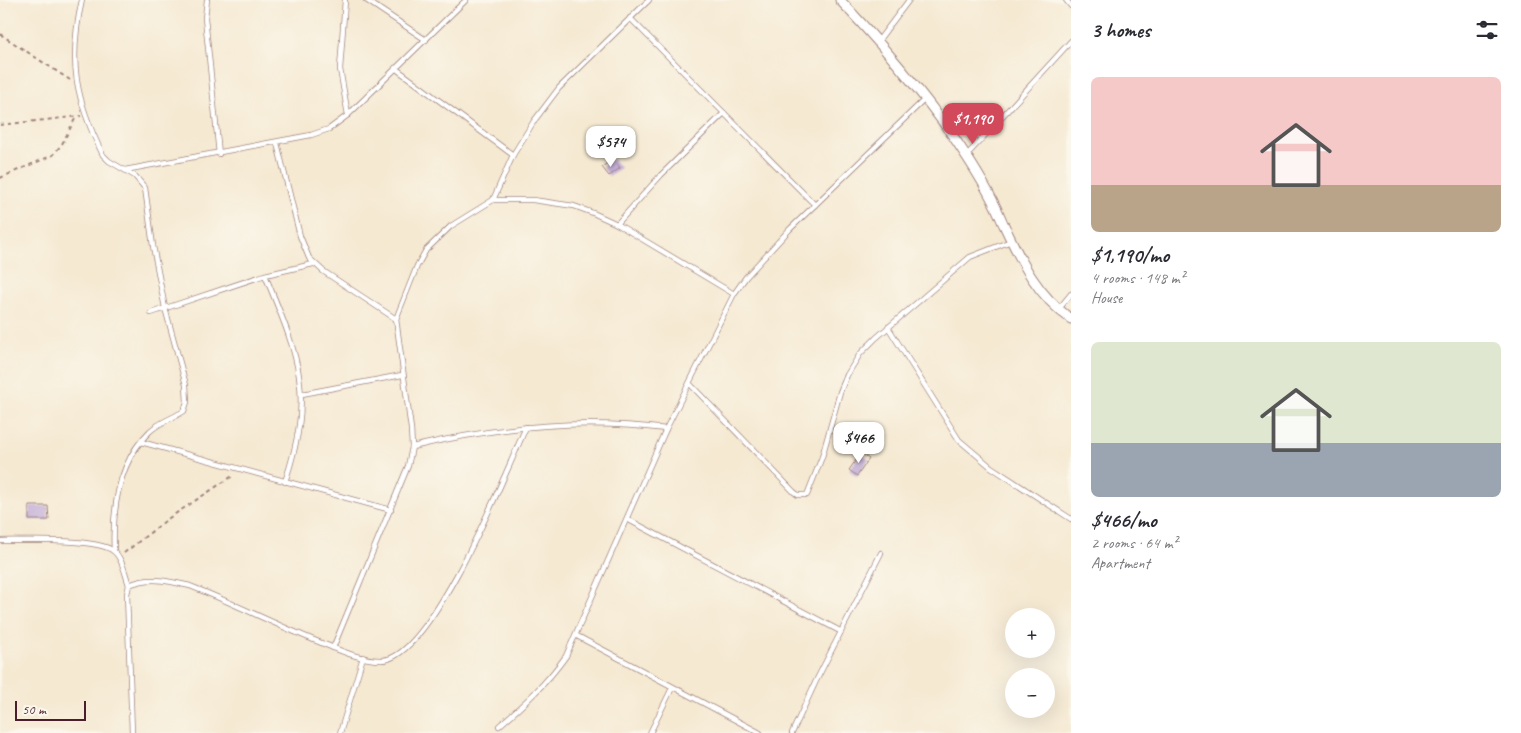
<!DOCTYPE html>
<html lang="en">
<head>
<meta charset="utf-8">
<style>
	body { margin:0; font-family:Caveat,sans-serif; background:#f2f2f3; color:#2b2b33; height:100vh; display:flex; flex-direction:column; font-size:19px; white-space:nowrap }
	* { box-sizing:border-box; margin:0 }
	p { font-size:16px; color:#7c7c81 }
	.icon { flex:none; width:28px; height:28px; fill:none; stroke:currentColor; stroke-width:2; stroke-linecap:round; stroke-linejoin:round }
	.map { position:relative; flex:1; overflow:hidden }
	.drawer { display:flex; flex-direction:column; background:#fff; width:450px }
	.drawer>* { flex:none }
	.fabs { position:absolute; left:1005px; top:608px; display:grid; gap:10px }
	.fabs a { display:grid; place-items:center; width:50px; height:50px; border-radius:50%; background:#fff; box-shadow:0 5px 20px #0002; font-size:25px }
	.scale { position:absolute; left:15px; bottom:12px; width:71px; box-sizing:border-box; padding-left:5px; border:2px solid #4a1f2b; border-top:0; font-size:14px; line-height:18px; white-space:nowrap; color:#4a1f2b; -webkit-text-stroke:4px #fbf7ec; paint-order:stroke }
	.price { position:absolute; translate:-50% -42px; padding:0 11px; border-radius:10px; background:#fff; color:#222; font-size:16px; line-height:32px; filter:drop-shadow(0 1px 2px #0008) }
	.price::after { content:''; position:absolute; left:50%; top:30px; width:15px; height:11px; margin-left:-8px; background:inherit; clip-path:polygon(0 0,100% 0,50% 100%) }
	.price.on { background:#d1495b; color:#fff }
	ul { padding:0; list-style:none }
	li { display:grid; align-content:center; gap:10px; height:265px; padding:0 20px }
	li span { display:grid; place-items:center; height:155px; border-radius:8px; color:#555 }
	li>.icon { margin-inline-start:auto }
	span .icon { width:90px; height:90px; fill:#fffc; stroke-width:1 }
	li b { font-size:21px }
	h2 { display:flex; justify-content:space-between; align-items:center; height:60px; padding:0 20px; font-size:21px }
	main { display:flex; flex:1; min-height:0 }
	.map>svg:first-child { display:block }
</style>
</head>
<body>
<main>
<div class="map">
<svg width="1071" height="733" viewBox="0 0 1071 733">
	<rect width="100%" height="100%" fill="#fbf7ec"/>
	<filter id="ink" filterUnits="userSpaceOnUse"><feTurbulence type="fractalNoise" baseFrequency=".02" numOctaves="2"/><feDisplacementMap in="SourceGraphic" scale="10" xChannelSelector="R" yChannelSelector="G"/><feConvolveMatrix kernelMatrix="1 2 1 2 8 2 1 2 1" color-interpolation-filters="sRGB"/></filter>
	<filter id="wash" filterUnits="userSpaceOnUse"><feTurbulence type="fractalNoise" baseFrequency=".0096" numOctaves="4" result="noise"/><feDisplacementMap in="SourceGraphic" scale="20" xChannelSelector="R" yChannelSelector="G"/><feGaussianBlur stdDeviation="1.12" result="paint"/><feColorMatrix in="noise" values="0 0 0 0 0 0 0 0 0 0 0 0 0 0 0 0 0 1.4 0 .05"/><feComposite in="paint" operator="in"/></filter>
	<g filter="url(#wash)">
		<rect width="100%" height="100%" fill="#f5e9d2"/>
		<g id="blocks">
			<g fill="#c4afd7">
				<polygon points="613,159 620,168 609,176 602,167"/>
				<polygon points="861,453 869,459 857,476 849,470"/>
				<polygon points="29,506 48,506 49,520 29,520"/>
			</g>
		</g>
	</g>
	<g filter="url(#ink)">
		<use href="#blocks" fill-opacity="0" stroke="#a0847e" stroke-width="1"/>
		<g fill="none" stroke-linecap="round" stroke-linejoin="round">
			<g stroke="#a0847e" stroke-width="6">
				<g id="lane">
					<path d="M 82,0 C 68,61 75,99 103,155 L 109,161 L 135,176 L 145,188 L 153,246 L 165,308 L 186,385 L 187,402 L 184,411 C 173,418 160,422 150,431 C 118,462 112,509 114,551"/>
					<polyline points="207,0 205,18 219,154"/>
					<polyline points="345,0 340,69 348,115"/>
					<polyline points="366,0 426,40"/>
					<polyline points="1066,0 1071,6"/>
					<polyline points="630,18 815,205"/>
					<polyline points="878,41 909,0"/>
					<polyline points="395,68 513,155"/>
					<polyline points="277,143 300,236 309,258 323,271 396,319"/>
					<polyline points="966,156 1071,41"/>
					<polyline points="125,170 311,135 329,129 348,115 466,0"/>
					<polyline points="493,200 533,200 574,206 593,213 617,224 734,294"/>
					<polyline points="617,224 661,175 724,113"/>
					<path d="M 265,275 C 299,358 315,392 285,482"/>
					<polyline points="1058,310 1071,294"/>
					<polyline points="151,313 265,275 313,264"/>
					<polyline points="888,327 959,440 991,467 1071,519"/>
					<polyline points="690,384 794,492 798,495 807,495 822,457 840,392 847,375 860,354 876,338 970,257 1011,241"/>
					<polyline points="302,394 402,375"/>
					<polyline points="141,442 391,510"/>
					<path d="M 412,447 C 495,427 581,418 666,429"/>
					<polyline points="627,519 840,631"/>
					<path d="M 0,541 C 23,541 94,538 112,550 C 122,556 125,574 129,585"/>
					<polyline points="577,636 760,733"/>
					<polyline points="333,648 408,466 412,447 411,429 396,319 417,266 426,250 451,226 493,200 513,155 534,121 559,88 649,0"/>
					<path d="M 499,726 C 524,704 547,683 566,656 L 666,429 L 734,294 L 746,277 L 790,229 L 924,100"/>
					<path d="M 132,733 L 127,594 L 129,585 C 150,576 169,581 190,586 C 234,603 276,625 319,642 C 339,650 360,660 381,660 C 430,662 507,470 526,427"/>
					<polyline points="340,733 363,657"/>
					<polyline points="650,733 672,688"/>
					<polyline points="792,733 816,681 881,553"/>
				</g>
			</g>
			<g stroke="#a0847e" stroke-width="11">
				<path id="street" d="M 840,0 C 883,46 933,104 967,157 C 980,177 993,199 1002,221 C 1020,259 1036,295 1071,319"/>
			</g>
			<g stroke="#a0847e" stroke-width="2" stroke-dasharray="4 4" stroke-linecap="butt">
				<polyline points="0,34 70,80"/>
				<polyline points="0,125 81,116"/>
				<polyline points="0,178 53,155 62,144 76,117"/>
				<polyline points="124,553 169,518 234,475"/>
			</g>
			<use href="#lane" stroke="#fff" stroke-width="4.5"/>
			<use href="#street" stroke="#fff" stroke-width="9"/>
		</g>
	</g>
</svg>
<div class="fabs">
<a>+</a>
<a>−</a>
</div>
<div class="scale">50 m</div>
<b class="price on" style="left:973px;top:145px">$1,190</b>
<b class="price" style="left:611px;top:168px">$574</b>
<b class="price" style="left:859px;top:464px">$466</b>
</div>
<section class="drawer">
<h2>3 homes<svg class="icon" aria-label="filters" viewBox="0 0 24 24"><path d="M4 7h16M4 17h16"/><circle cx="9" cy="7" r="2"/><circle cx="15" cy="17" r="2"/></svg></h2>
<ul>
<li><span style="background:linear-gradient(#f6c9c9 70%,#b9a48a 0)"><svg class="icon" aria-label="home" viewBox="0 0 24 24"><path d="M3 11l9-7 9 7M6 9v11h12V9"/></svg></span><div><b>$1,190/mo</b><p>4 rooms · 148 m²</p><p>House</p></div></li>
<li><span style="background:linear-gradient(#dfe7d0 65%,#9aa5b1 0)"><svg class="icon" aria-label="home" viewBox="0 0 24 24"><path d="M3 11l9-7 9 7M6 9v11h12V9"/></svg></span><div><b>$466/mo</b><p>2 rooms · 64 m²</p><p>Apartment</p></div></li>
</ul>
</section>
</main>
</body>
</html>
